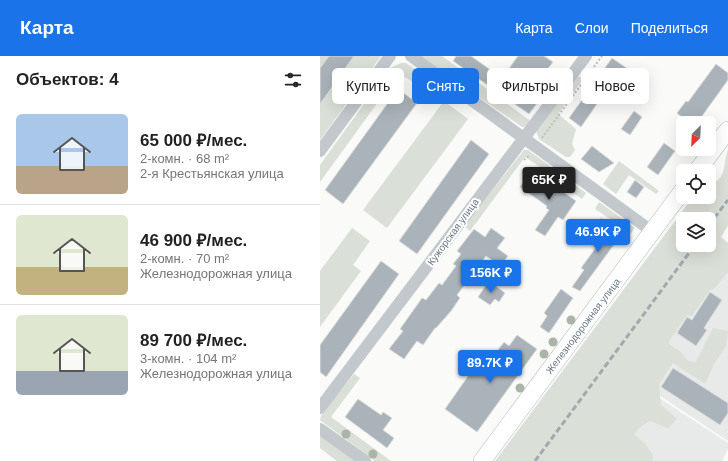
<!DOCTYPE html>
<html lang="ru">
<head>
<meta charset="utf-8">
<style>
	body { margin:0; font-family:Arial,sans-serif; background:#f6f6f6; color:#222; height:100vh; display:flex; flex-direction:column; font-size:15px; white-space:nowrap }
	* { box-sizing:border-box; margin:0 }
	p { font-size:13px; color:#767676 }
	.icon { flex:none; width:22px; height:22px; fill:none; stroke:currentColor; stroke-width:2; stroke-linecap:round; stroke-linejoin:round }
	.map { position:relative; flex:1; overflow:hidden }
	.details { display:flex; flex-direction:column; background:#fff; width:320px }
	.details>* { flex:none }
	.guide { position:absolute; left:12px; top:12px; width:336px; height:36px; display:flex; gap:8px }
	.needle { width:26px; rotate:204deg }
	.controls { position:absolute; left:356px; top:60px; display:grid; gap:8px }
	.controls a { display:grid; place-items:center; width:40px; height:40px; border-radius:6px; background:#fff; box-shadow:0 4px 16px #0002; font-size:20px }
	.price { position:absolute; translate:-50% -34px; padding:0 9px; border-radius:4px; background:#1a73e8; color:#fff; font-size:13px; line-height:26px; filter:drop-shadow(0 1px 2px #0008) }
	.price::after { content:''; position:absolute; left:50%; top:24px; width:12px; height:9px; margin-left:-6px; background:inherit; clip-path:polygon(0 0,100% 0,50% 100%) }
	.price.selected { background:#222; color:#fff }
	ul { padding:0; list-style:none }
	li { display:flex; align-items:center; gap:12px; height:100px; padding:0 16px }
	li+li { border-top:1px solid #e0e0e0 }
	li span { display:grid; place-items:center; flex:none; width:112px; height:80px; border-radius:6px; color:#555 }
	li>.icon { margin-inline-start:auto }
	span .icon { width:48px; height:48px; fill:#fffc; stroke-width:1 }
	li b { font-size:17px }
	h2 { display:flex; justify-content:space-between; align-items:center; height:48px; padding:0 16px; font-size:17px }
	.tag { padding:0 14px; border-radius:6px; background:#fff; box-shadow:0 4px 16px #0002; font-size:14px; line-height:36px }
	.tag.selected { background:#1a73e8; color:#fff }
	header { display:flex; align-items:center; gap:24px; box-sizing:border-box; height:56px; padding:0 20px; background:#1a73e8; color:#fff }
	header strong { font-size:19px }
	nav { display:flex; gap:22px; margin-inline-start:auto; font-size:14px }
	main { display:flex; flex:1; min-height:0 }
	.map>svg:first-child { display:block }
</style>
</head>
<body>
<header>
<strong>Карта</strong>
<nav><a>Карта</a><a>Слои</a><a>Поделиться</a></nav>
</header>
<main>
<section class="details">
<h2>Объектов: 4<svg class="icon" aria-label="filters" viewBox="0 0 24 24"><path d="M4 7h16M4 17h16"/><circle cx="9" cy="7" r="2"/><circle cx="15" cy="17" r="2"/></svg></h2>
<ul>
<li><span style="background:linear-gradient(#a9c7e8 65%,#b9a48a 0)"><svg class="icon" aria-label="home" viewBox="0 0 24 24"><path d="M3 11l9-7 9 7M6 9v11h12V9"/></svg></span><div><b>65 000 ₽/мес.</b><p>2-комн. · 68 m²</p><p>2-я Крестьянская улица</p></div></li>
<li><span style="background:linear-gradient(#dfe7d0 65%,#c2b280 0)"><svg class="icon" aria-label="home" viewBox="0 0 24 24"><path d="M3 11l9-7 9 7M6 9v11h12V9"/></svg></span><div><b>46 900 ₽/мес.</b><p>2-комн. · 70 m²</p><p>Железнодорожная улица</p></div></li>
<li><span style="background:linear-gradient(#dfe7d0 70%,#9aa5b1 0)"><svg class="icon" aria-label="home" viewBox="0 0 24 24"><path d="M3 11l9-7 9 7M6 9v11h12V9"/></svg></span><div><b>89 700 ₽/мес.</b><p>3-комн. · 104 m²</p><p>Железнодорожная улица</p></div></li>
</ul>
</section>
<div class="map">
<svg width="408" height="405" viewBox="0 0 408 405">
	<rect width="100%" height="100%" fill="#fafaf8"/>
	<g fill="#e8e9e9">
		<polygon points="408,214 408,385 318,325 367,257"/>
		<polygon points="310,323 408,387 408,393 402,405 252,405"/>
	</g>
	<g fill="#dadfd7" fill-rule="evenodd">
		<polygon points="0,0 61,0 0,84"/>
		<polygon points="100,0 122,0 212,66 208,70 202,71"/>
		<path d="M 81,7 L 86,7 C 93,12 115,24 117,31 C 118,35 116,37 114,40 L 79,17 L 0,126 L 0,109 L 70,12 Z"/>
		<polygon points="258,20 263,23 238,58 256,73 252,88 255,94 250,101 246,101 219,83 216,75"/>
		<polygon points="124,45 148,63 67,172 43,154"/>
		<polygon points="204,94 208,94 230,110 226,115 205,101 150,175 144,170"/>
		<path d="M 408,94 L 408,170 L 401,181 L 408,187 L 408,216 L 393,234 L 390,234 L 372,260 L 367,259 L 348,287 L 361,296 L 368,305 L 376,306 L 393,272 L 408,275 L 406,290 L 394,308 L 385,328 L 353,307 L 339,328 L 341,349 L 357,363 L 348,372 L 330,365 L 319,372 L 314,378 L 326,389 L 333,399 L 332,405 L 175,405 L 373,141 L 389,141 L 389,130 C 408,121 402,110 408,94 ZM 363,163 L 389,163 L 389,189 L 363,189 Z"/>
		<polygon points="299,105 339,135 336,138 309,119 296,138 283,128"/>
		<polygon points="247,123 266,137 262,143 243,130"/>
		<polygon points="279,146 315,172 311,177 275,153"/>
		<polygon points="32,172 50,185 33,209 41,215 0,271 0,215"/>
		<polygon points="34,318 40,322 11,361 71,405 55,405 0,364 2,357"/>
		<polygon points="0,379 37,405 17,405 0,392"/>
	</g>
	<g fill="#aab3b9" stroke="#dcdcda">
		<polygon points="9,0 34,0 0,48 0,12"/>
		<polygon points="136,0 151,0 182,22 198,0 224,0 233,6 208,39 218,46 209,58 133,5"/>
		<polygon points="292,2 327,26 318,39 295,22 261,71 249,62"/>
		<polygon points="396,8 408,17 408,24 377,67 361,67 364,63 357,57 366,45 368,46"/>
		<polygon points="78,33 97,47 23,148 5,134"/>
		<polygon points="314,55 322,61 310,79 301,73"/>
		<polygon points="151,84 169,98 97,198 79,185"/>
		<polygon points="344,87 355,95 338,119 327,111"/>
		<polygon points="272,90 294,107 279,116 261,103"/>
		<polygon points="218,118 256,145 243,164 238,161 225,180 215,174 229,154 226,152 227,150 200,131 207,121 213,125"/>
		<polygon points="315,124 324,131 316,142 307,136"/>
		<polygon points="281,162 301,179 260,235 252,231 264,214 261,212 285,179 274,171"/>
		<polygon points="171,172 185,182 177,192 188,200 180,210 166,200 137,239 140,242 131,255 116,272 115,272 103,289 97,285 84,303 69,293 83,275 80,273 102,242 106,244 119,227 122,229 136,210 133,208 141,198 137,195 154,173 165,181"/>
		<polygon points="61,205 79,218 6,321 0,316 0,289"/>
		<polygon points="169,225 185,237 179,246 175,243 170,249 158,241"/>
		<polygon points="241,233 253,242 229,277 220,271 227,260 224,257"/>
		<polygon points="390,236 402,244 384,272 387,274 376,290 357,277 367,261 372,264"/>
		<polygon points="197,279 217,293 157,376 125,353 158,306 169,315 182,297 178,294 184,286 189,290"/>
		<polygon points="353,312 408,347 408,357 400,369 341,331"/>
		<polygon points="38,343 61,359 63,356 72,362 63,374 74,382 67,392 25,361"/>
	</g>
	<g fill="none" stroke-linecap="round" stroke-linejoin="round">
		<g stroke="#b3babf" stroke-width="18">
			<g id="secondary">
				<polyline points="377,115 408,74"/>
				<polyline points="162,405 363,134"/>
			</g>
		</g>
		<g stroke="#bbbfc2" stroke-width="2" stroke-dasharray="2 2" stroke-linecap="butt">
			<polyline points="222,82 282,0"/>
			<polyline points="204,104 209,100"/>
		</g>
		<g stroke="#c3c8cc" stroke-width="12">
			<polyline points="91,0 333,176"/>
			<polyline points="0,95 70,0"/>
			<polyline points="0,352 266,0"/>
			<polyline points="0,373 45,405"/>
		</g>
		<use href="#secondary" stroke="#fff" stroke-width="17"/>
		<g stroke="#a2aab0" stroke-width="3" stroke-dasharray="6 3" stroke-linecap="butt">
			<polyline points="389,169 408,144"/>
			<polyline points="215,405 375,189"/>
		</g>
	</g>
	<g fill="#aab4a7">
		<circle cx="251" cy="264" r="4.5"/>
		<circle cx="233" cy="286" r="4.5"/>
		<circle cx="224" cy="298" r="4.5"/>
		<circle cx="200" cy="332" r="4.5"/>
		<circle cx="26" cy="378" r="4.5"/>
		<circle cx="53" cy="398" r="4.5"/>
	</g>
	<g text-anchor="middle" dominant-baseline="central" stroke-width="4" stroke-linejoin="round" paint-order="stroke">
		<g font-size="10" fill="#657683" stroke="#fff">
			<text transform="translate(133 176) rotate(-54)">Кужорская улица</text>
			<text transform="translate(263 270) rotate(-53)">Железнодорожная улица</text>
		</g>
	</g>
</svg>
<div class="controls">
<a><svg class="needle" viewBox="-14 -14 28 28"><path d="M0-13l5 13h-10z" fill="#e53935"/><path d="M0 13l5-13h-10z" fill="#767676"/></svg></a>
<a><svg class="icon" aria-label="locate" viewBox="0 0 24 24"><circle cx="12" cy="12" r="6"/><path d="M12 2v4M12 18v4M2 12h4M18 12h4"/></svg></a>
<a><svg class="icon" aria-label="layers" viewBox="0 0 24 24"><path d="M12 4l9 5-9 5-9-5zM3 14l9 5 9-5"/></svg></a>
</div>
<b class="price selected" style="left:229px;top:145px">65K ₽</b>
<b class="price" style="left:278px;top:197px">46.9K ₽</b>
<b class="price" style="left:171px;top:238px">156K ₽</b>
<b class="price" style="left:170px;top:328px">89.7K ₽</b>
<div class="guide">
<a class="tag">Купить</a>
<a class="tag selected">Снять</a>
<a class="tag">Фильтры</a>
<a class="tag">Новое</a>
</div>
</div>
</main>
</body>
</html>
